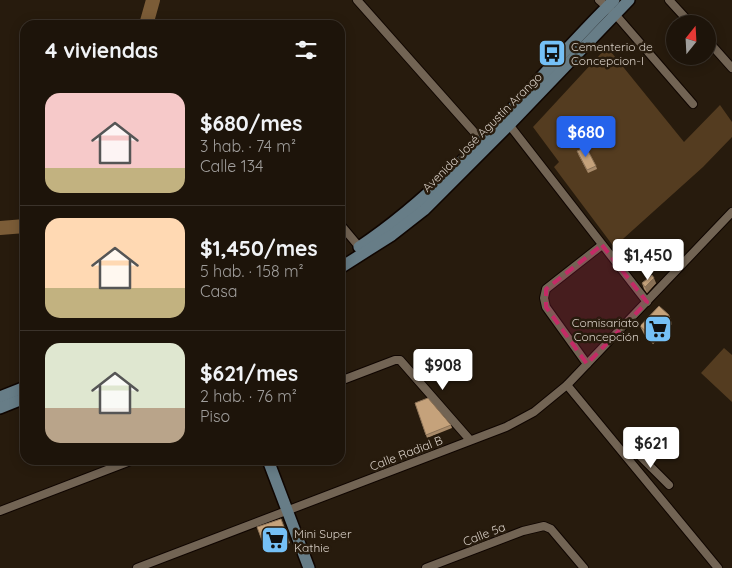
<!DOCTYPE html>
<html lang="es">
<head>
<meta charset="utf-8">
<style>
	body { margin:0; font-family:Quicksand,sans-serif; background:#251d13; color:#f1f3f6; height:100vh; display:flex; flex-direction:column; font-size:19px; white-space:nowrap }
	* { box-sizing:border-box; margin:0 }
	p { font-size:16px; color:#a09e9c }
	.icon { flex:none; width:28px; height:28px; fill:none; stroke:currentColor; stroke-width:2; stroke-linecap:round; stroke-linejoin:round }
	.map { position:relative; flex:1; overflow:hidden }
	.side { position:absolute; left:20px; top:20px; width:325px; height:445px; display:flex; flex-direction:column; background:#1d140a; border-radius:15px; box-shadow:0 2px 12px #0003,0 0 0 1px #3b332b }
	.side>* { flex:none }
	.needle { width:32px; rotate:18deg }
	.tools { position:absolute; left:666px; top:15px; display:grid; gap:10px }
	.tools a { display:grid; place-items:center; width:50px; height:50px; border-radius:50%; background:#1d140a; box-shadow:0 2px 12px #0003,0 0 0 1px #3b332b; font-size:25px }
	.price { position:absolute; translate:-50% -42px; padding:0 11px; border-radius:5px; background:#fff; color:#222; font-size:16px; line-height:32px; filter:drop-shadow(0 1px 2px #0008) }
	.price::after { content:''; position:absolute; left:50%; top:30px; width:15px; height:11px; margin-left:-8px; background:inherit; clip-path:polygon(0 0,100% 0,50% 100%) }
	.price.selected { background:#2563eb; color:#fff }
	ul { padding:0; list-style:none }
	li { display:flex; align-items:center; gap:15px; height:125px; padding:0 25px }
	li+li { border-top:1px solid #3b332b }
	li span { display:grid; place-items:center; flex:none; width:140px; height:100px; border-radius:15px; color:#555 }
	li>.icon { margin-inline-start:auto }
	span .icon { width:60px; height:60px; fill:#fffc; stroke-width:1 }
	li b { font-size:21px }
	h2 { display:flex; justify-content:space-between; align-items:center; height:60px; padding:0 25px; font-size:21px }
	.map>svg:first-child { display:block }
</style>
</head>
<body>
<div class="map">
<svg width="732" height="568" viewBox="0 0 732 568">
	<rect width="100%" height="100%" fill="#271b0d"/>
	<g fill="#543c20">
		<polygon points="607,47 684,142 720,105 732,122 732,137 703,167 614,247 554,167 559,162 533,127"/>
		<polygon points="724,348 732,355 732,402 701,373"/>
	</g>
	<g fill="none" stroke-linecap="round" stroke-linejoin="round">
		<g stroke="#7b5c37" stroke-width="14">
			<polyline points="146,25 153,0"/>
			<polyline points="0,228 25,226"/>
		</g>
		<g stroke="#0f0500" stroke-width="10">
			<g id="street">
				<polyline points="357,0 482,141"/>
				<polyline points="599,0 615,14 693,104"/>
				<polyline points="669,0 691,24"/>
				<polyline points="708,41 732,68"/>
				<polyline points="507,122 647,302"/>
				<polyline points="340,224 361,249"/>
				<polyline points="587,364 546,307 544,298 546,289 602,245"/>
				<polyline points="340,381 395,360 400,360 470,440"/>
				<polyline points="567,385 718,568"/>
				<polyline points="631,447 669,485"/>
				<polyline points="0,511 133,460"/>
				<polyline points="137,568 506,427 534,412 567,385 732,212"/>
				<polyline points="426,568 523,531 544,526 551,529 584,568"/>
			</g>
		</g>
		<g stroke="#0f0500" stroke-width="14">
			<g id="secondary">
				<path d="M 359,247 C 458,181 530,83 614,0"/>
				<polyline points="340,268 392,235 424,210 509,125 629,0"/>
				<polyline points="0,397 25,387"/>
				<polyline points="0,408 25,398"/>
				<polyline points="268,460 309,568"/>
			</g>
		</g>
		<use href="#street" stroke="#726454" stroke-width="8"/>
		<use href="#secondary" stroke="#677d87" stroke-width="11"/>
	</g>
	<g fill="#a98b6a">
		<polygon points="578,154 596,166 597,169 588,173"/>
		<polygon points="642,283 656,283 647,293 644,289"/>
		<polygon points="669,315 672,324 653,344 644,334 640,326"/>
		<polygon points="415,403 451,425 452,428 427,438"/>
		<polygon points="281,519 290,543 267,552 257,527"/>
	</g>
	<g fill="#8a7156">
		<polygon points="654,278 656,283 647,293 645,287"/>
		<polygon points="669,315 672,324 653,344 650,335"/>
	</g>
	<g fill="#c5a27b" stroke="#8a7156">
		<polygon points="586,147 596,166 587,170 577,151"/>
		<polygon points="652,275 654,278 645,287 642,283"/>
		<polygon points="659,306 669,315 650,335 640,326"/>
		<polygon points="428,398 451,425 426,435 415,403"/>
		<polygon points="281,519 287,535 263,543 257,527"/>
	</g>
	<path fill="#c42a66" fill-opacity="0.2" stroke="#c42a66" stroke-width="4" stroke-dasharray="10 6" stroke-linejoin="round" d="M 602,245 L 647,302 L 587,364 L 546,307 L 546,289 Z"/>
	<defs>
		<g id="bus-square" transform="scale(1.4375)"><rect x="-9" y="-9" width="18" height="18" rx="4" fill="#75c0f6" stroke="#271b0d"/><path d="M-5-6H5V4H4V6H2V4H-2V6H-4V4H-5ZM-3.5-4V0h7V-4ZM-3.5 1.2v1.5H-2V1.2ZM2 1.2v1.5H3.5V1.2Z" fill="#111"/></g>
		<g id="supermarket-square" transform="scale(1.4375)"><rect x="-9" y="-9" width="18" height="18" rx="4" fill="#75c0f6" stroke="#271b0d"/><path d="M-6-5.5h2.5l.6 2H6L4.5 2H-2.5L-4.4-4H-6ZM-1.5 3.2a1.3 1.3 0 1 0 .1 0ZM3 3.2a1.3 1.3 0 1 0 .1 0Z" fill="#111"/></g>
	</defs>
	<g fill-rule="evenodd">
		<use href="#bus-square" x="552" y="53"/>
		<use href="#supermarket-square" x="658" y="329"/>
		<use href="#supermarket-square" x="275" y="540"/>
	</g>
	<g text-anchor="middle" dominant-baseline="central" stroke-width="5" stroke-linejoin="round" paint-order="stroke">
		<g font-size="12" fill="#d9d0c7" stroke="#271b0d" text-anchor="start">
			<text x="571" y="46">Cementerio de<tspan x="571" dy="14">Concepcion-I</tspan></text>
			<text x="639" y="322" text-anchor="end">Comisariato<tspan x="639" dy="14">Concepción</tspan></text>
			<text x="294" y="533">Mini Super<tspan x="294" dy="14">Kathie</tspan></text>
		</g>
		<g font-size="12" fill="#d9d0c7" stroke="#271b0d">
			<text transform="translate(482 132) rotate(-45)">Avenida José Agustín Arango</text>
			<text transform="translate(406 453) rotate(-21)">Calle Radial B</text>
			<text transform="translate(484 534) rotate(-21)">Calle 5a</text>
		</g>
	</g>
</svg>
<div class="tools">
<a><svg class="needle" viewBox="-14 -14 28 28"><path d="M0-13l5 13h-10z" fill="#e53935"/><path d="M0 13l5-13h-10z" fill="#a09e9c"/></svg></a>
</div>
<b class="price selected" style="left:586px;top:158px">$680</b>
<b class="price" style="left:648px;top:281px">$1,450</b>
<b class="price" style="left:443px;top:391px">$908</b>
<b class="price" style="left:651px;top:469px">$621</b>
<section class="side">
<h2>4 viviendas<svg class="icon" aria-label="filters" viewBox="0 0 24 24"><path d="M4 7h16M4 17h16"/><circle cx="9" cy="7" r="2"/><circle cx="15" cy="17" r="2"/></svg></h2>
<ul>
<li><span style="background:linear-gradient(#f6c9c9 75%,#c2b280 0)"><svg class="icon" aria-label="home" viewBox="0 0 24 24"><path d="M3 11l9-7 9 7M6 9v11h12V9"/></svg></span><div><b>$680/mes</b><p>3 hab. · 74 m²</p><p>Calle 134</p></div></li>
<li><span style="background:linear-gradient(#ffd9b3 70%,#c2b280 0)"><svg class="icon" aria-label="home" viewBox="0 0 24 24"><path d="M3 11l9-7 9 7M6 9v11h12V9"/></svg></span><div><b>$1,450/mes</b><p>5 hab. · 158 m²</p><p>Casa</p></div></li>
<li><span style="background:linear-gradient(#dfe7d0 65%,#b9a48a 0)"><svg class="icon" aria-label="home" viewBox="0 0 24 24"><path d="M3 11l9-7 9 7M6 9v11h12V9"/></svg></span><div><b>$621/mes</b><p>2 hab. · 76 m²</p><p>Piso</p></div></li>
</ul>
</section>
</div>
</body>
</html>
